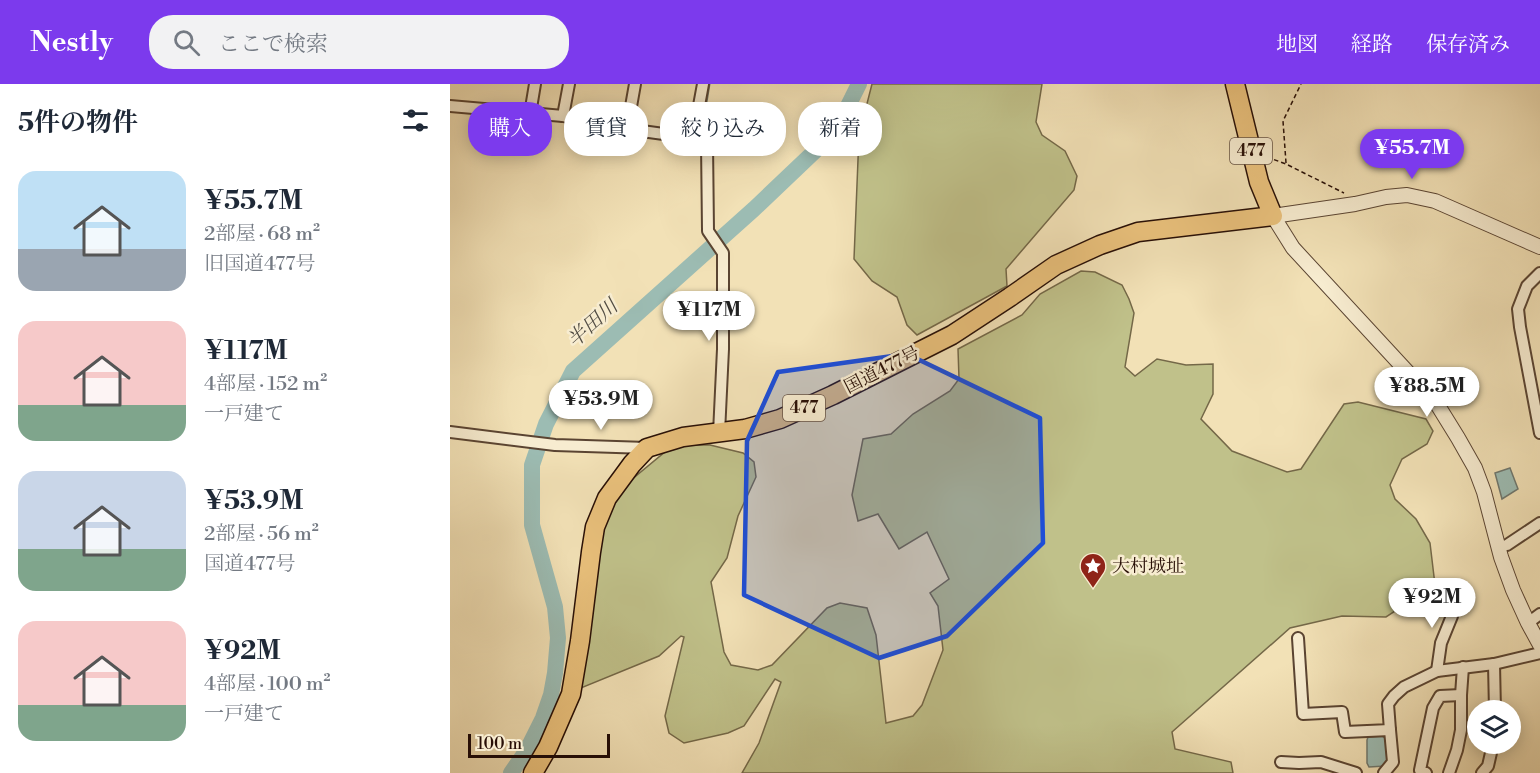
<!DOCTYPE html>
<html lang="ja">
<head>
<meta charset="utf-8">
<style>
	body { margin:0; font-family:"Libre Bodoni","Noto Serif JP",serif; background:#f2f2f3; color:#1f2937; height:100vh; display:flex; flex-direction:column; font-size:22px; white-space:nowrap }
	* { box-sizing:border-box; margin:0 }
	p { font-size:20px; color:#747a83 }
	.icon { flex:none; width:33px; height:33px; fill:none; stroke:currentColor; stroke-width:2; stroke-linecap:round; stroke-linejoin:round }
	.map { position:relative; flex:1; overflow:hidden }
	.details { display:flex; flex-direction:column; background:#fff; width:450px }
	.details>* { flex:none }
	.guide { position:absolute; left:18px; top:18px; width:570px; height:54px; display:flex; gap:12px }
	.tools { position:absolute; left:1017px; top:616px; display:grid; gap:12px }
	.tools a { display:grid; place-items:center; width:54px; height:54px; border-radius:50%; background:#fff; box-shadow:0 3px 15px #0003; font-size:30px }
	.scale { position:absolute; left:18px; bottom:15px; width:142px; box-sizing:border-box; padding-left:6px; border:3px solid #280f06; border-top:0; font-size:16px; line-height:21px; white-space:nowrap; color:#280f06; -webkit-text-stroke:4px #f7ecd0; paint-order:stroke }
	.price { position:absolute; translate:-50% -51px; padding:0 14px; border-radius:21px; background:#fff; color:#222; font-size:20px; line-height:39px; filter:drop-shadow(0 2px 3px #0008) }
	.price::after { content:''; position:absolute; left:50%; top:36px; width:18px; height:14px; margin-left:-9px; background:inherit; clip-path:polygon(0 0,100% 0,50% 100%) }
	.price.selected { background:#7c3aed; color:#fff }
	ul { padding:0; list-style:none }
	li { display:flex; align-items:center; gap:18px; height:150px; padding:0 18px }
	li span { display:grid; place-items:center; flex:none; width:168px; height:120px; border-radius:18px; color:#555 }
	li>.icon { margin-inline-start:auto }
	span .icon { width:72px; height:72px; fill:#fffc; stroke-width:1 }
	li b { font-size:26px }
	h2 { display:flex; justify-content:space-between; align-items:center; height:72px; padding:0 18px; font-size:26px }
	.chip { padding:0 21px; border-radius:24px; background:#fff; box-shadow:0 3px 15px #0003; font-size:21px; line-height:54px }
	.chip.selected { background:#7c3aed; color:#fff }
	header { display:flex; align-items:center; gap:36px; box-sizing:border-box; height:84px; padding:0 30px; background:#7c3aed; color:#fff }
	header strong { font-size:28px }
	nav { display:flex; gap:33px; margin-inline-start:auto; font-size:21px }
	.search { width:420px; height:54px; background:#f2f2f3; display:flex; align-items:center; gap:15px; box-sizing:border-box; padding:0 21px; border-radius:24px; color:#747a83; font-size:22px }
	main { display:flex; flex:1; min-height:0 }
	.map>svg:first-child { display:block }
</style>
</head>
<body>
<header>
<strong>Nestly</strong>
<div class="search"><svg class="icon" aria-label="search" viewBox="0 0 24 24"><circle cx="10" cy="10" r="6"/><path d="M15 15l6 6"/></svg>ここで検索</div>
<nav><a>地図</a><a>経路</a><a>保存済み</a></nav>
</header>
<main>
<section class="details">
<h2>5件の物件<svg class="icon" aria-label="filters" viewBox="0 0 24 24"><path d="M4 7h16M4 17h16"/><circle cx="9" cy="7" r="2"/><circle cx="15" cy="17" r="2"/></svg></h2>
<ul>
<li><span style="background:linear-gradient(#bfe0f5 65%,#9aa5b1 0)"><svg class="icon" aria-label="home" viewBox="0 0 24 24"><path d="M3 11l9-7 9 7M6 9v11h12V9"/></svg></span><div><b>¥55.7M</b><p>2部屋 · 68 m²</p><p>旧国道477号</p></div></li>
<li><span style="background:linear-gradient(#f6c9c9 70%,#7fa58c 0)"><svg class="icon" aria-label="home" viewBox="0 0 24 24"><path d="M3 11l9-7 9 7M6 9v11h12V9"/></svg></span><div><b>¥117M</b><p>4部屋 · 152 m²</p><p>一戸建て</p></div></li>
<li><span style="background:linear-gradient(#c9d6e8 65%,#7fa58c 0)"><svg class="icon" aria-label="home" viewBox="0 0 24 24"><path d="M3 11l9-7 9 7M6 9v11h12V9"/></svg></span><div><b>¥53.9M</b><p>2部屋 · 56 m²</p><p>国道477号</p></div></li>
<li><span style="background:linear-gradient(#f6c9c9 70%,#7fa58c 0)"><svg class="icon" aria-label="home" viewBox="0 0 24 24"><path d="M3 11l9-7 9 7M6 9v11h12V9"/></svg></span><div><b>¥92M</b><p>4部屋 · 100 m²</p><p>一戸建て</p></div></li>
</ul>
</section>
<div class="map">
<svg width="1090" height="689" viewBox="0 0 1090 689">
	<rect width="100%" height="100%" fill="#f2e1b6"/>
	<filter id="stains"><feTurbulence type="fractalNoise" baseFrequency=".00333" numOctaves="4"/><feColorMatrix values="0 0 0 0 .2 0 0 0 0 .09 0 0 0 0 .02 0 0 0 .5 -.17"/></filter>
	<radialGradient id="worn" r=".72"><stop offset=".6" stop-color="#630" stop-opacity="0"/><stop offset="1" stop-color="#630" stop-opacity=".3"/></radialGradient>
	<g fill="#c0c18a" stroke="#746848" stroke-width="1.5">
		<polygon points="422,0 592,0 586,38 592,51 615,67 627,92 624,106 556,185 557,202 467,251 457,241 447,213 422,197 404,175 409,51"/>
		<polygon points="631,187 645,188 672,201 679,215 684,229 675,283 685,292 707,275 736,281 763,280 763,310 751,335 782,367 837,388 851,385 894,320 908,318 976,335 983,347 977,360 952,375 940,401 945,415 966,435 980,459 985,501 936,533 892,532 840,544 722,648 725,665 781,678 783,689 292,689 309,659 331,598 325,595 294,642 278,649 234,659 219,649 215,632 234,553 231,552 209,572 131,604 131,591 152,443 163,411 215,368 231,361 260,361 293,369 304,378 306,393 288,432 277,474 261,498 274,568 281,581 308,586 322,581 377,524 390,519 417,524 426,551 436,639 463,632 472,621 493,566 488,522 480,509 499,495 477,448 449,465 428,430 408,437 402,411 413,355 441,350 463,330 500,307 509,295 508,265 572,231 590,210"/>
	</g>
	<g fill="#9cbcb3" stroke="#6e776e" stroke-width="1.5">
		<polygon points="1060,384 1068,405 1052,415 1045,389"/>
		<polygon points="932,652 936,655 937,678 935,682 919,683 917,679 917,656 918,653"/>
	</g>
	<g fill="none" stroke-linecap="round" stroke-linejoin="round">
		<polyline stroke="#6e776e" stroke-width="3" points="250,55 259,0"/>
		<polyline stroke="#9cbcb3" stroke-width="16" points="61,689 77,666 93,634 101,611 105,589 108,554 105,523 82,441 82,381 96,340 123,287 304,125 385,48 409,0"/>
		<g stroke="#5a4432" stroke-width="14">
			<g id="minor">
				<polyline points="0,22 113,32 177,45 243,54 248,58 257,59 258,147 273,169 273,265 269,349"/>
				<polyline points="80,30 85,0"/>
				<polyline points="113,32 119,0"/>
				<polyline points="177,45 185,0"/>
				<polyline points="243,54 253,0"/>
				<polyline points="1090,189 1077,202 1068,225 1070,243 1090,349"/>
				<polyline points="0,348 105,361 197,364"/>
				<polyline points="1049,463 1057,461 1090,439"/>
				<polyline points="1078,539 1090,530"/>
				<polyline points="848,554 853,630 892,628 895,648 940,646 938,620 944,612 954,603 987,587 1044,580 1090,569"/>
				<polyline points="1044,580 1045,627"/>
				<polyline points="987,587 991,559 1002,532 1008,508"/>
				<polyline points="831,678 849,679 871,678 906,689"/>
				<polyline points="934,689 943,678 940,646"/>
				<polyline points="976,689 970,686 983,624 990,612 1011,611"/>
				<polyline points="999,689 1007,666 1011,646 1011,611 1013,583"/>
				<polyline points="1032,689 1038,682 1043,660"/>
			</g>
		</g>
		<g stroke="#5a4432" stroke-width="16">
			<polyline id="tertiary" points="1090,163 985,117 957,111 936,113 905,120 823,132 843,164 987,320 1008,354 1025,384 1034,408 1051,473 1063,506 1078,539 1090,561"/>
		</g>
		<g stroke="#280f06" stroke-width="21">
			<polyline id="trunk" points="83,689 98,663 121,610 130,557 141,468 145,443 157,414 182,380 197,364 233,353 295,345 330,335 383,311 502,251 560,213 606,181 650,161 688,148 823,132 809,98 785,0"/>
		</g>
		<g stroke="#280f06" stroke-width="1.5" stroke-dasharray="4.5 3" stroke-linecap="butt">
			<polyline points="817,73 836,80 894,109"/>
			<polyline points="836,79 833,37 851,0"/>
		</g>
		<use href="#minor" stroke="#f7ecd0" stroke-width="10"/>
		<use href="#tertiary" stroke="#f7ecd0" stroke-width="14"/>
		<use href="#trunk" stroke="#e9c07b" stroke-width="18"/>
	</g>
	<path fill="#1d4ed8" fill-opacity="0.2" stroke="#1d4ed8" stroke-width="4.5" stroke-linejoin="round" d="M 457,270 L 590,334 L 593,459 L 497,552 L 429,574 L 294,511 L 297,357 L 328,288 Z"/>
	<defs>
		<g id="sight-pin" transform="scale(1.35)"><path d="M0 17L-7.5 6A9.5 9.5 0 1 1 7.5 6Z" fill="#8f2418" stroke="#f7ecd0"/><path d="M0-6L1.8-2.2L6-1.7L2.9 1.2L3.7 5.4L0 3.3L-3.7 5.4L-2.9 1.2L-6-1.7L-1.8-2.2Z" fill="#fff"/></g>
	</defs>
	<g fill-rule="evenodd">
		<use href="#sight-pin" x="643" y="482"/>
	</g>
	<g text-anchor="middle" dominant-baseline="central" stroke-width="5" stroke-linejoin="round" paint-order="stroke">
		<g fill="#f7ecd0" stroke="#665143" stroke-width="1.5">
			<rect x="780" y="54" width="42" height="26" rx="4.5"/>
			<rect x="333" y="311" width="42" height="26" rx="4.5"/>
		</g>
		<g font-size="16" font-weight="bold" fill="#280f06">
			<text x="801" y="67">477</text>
			<text x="354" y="324">477</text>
		</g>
		<g font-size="18" fill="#280f06" stroke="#f7ecd0">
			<text transform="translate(432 286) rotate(-27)">国道477号</text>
		</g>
		<g font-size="18" fill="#280f06" stroke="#f7ecd0" text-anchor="start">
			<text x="662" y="482">大村城址</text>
		</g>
		<g font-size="20" font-style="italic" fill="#514c43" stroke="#f7ecd0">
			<text transform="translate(143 240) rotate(-42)">半田川</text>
		</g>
	</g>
	<rect width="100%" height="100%" filter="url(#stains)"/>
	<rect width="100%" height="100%" fill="url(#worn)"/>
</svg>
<div class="tools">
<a><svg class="icon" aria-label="layers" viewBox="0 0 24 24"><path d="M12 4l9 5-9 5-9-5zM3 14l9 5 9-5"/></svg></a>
</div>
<div class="scale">100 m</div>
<b class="price selected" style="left:962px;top:96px">¥55.7M</b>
<b class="price" style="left:259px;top:258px">¥117M</b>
<b class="price" style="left:977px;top:334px">¥88.5M</b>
<b class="price" style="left:151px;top:347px">¥53.9M</b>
<b class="price" style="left:982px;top:545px">¥92M</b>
<div class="guide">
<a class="chip selected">購入</a>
<a class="chip">賃貸</a>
<a class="chip">絞り込み</a>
<a class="chip">新着</a>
</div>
</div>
</main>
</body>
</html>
